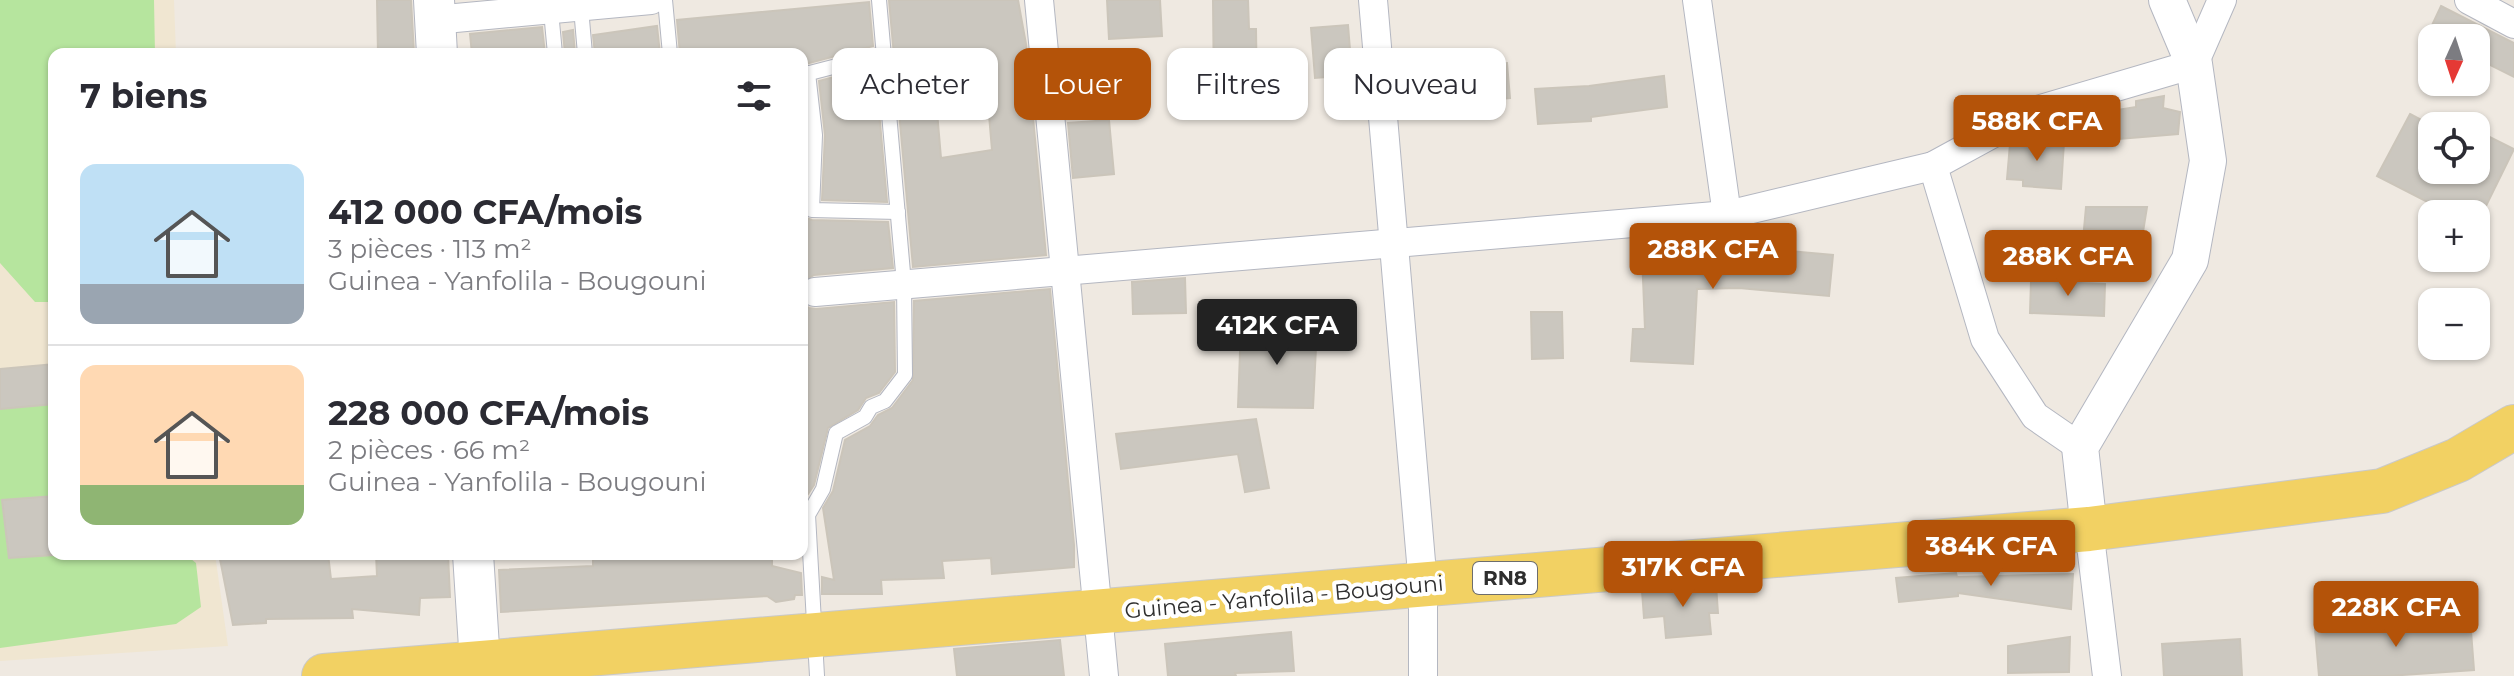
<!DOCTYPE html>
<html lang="fr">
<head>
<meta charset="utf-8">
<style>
	body { margin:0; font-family:Montserrat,sans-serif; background:#f2f2f3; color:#2b2b33; height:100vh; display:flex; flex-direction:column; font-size:30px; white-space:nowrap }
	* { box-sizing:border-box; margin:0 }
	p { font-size:26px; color:#7c7c81 }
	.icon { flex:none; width:44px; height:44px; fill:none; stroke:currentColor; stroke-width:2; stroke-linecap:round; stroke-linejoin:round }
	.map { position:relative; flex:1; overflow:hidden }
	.side { position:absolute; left:48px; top:48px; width:760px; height:512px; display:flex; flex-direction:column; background:#fff; border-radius:16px; box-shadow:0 2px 6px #0004 }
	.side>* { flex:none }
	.banner { position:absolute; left:832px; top:48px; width:760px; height:72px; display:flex; gap:16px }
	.needle { width:52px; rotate:183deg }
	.fabs { position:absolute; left:2418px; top:24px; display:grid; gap:16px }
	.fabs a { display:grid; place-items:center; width:72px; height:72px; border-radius:16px; background:#fff; box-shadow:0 2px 6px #0004; font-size:40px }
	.price { position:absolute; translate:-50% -68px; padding:0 18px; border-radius:8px; background:#b45309; color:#fff; font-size:26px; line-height:52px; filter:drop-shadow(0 2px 4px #0008) }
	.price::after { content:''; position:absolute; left:50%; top:48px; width:24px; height:18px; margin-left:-12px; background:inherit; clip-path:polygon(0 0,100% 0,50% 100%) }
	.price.active { background:#222; color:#fff }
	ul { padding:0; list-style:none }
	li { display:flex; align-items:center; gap:24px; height:200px; padding:0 32px }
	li+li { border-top:2px solid #e1e1e2 }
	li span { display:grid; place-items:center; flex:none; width:224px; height:160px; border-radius:16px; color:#555 }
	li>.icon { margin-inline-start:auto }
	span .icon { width:96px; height:96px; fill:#fffc; stroke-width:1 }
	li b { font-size:34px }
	h2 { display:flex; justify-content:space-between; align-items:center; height:96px; padding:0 32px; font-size:34px }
	.pill { padding:0 28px; border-radius:16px; background:#fff; box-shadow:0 2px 6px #0004; font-size:28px; line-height:72px }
	.pill.active { background:#b45309; color:#fff }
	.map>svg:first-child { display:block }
</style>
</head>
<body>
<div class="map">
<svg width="2514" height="676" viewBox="0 0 2514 676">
	<rect width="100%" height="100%" fill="#efe9e1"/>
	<polygon fill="#f0e6d1" points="0,0 174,0 176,54 54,54 54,554 215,554 228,646 0,661"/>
	<g fill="#b6e59e">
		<polygon points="0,0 154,0 155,54 54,54 54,302 35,302 0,263"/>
		<polygon points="0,386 54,400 54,554 185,554 196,563 201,607 176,624 0,648"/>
	</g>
	<g fill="#cbc7bf" stroke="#cbc5ba" stroke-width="2" fill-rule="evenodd">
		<polygon points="377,0 411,0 414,54 378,54"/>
		<path d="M 889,0 L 1018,0 L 1026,44 L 1046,255 L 913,267 ZM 986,80 L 992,150 L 941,158 L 935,88 Z"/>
		<polygon points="1107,0 1160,0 1162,36 1109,39"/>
		<polygon points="1213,0 1248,0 1249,29 1256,29 1257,97 1214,97"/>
		<polygon points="869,2 873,46 802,65 802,54 680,54 677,20"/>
		<polygon points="2441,6 2514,43 2514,77 2476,58 2476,38 2426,38"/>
		<polygon points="1348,25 1352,75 1315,78 1311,28"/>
		<polygon points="657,26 660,54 595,54 593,35"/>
		<polygon points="542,27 545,54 472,54 470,34"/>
		<polygon points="573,30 575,54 565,54 563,32"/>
		<polygon points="1507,63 1510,98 1441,104 1438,69"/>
		<polygon points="875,66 887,202 822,200 825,135 819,81"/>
		<polygon points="1664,76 1667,107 1591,117 1591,121 1538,124 1535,89 1589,86"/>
		<polygon points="2164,96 2163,108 2180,112 2178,134 2083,142 2080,116 2136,107 2136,101"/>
		<polygon points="802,109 805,135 802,210"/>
		<polygon points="2410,114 2433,126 2432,170 2476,170 2476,130 2514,149 2482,214 2451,214 2377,176"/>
		<polygon points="1109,120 1114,174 1073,178 1068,123"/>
		<polygon points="2018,139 2064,142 2061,189 2023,186 2023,180 2007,179 2010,144"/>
		<polygon points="2086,207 2147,207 2143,232 2084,229"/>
		<polygon points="802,210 806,218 812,220 888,222 893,268 814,275 802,282"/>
		<polygon points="1757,248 1833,255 1829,296 1739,288 1697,289 1693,364 1631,361 1633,329 1645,329 1642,254"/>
		<polygon points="1185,278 1186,313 1133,314 1132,282"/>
		<polygon points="2031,281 2105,284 2104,316 2030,313"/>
		<polygon points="1050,289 1074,545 1074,567 992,574 991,558 942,561 944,578 881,580 882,594 822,594 822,577 834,580 823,508 833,491 845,440 870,426 878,415 892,408 913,380 914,301"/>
		<polygon points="894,302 895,372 879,393 866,398 858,410 828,428 814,485 808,494 802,498 802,303 809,308 816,309"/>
		<polygon points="1531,312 1562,312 1563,358 1532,359"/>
		<polygon points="1241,325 1317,327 1313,408 1238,407"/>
		<polygon points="54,364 54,404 0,409 0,369"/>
		<polygon points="1256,419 1269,488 1245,492 1238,454 1121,469 1116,434"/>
		<polygon points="54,496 54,555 9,558 2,500"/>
		<polygon points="219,554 328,554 331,579 377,576 376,554 448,554 450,597 420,598 419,615 352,609 353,618 266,619 266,623 233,625"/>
		<polygon points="593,554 772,554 772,566 801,573 802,595 795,595 794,599 776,602 767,596 501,612 499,570 593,566"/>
		<polygon points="1956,573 1957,577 2073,574 2071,609 1958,593 1958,596 1899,602 1896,578"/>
		<polygon points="1716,585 1718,613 1709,613 1711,634 1666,638 1664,616 1644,618 1642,591"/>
		<polygon points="2470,618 2474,670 2388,676 2319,676 2315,629"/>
		<polygon points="1291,632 1294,671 1235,673 1236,676 1168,676 1165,644"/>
		<polygon points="2070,637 2069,672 2008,673 2008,646"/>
		<polygon points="2240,639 2242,676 2164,676 2162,644"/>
		<polygon points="1060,640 1064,676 957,676 954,649"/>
	</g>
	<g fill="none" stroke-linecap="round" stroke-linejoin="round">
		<g stroke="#b4b7c1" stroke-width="16">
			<g id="service">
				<polyline points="665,0 670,54"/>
				<polyline points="581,8 585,54"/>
				<polyline points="551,11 555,54"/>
				<polyline points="808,73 815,135 812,210 898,212"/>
				<polyline points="802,75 883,54"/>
				<polyline points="817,676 808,515 823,489 836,433 865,417 871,407 885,401 905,375 904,284 879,0"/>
			</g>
		</g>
		<g stroke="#b4b7c1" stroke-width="30">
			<g id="minor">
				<polyline points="1039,0 1104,676"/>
				<polyline points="1373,0 1423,585 1423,676"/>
				<polyline points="1697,0 1727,215"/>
				<polyline points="2469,0 2514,24"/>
				<polyline points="434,20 651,0"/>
				<polyline points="815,292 1727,215 1933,166"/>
				<polyline points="2080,447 2035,416 1985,339 1933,166 2034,111 2194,64 2222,0"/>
				<polyline points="2089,529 2107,676"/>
			</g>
		</g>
		<g stroke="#b4b7c1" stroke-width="38">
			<polyline id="tertiary" points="2089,529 2080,447 2190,260 2208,161 2194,64 2167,0"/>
		</g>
		<g stroke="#b4b7c1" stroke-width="42">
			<g id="secondary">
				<polyline points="434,0 437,54"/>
				<polyline points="473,554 480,663"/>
			</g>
		</g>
		<g stroke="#c9c9c9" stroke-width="46">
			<polyline id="primary" points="324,676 2089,529 2382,491 2458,460 2514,427"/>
		</g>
		<use href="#service" stroke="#fff" stroke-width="14"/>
		<use href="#minor" stroke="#fff" stroke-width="28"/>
		<use href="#tertiary" stroke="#fff" stroke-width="36"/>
		<use href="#secondary" stroke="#fff" stroke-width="40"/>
		<use href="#primary" stroke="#f2d163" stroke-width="44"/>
	</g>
	<g text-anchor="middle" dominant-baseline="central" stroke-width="8" stroke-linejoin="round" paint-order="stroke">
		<rect fill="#fff" stroke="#6d6d6d" stroke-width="2" x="1473" y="562" width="64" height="32" rx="6"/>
		<g font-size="20" font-weight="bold" fill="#2e2e2e">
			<text x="1505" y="578">RN8</text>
		</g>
		<g font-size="22" fill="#2e2e2e" stroke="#fff">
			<text transform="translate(1284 597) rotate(-5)">Guinea - Yanfolila - Bougouni</text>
		</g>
	</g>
</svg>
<div class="fabs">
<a><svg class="needle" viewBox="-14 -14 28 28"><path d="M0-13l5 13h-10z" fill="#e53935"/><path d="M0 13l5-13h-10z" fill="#7c7c81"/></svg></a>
<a><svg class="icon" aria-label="locate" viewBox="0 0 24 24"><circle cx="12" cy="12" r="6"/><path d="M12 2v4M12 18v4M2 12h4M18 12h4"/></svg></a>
<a>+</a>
<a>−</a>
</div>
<b class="price" style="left:2037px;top:163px">588K CFA</b>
<b class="price" style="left:1713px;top:291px">288K CFA</b>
<b class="price" style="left:2068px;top:298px">288K CFA</b>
<b class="price active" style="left:1277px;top:367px">412K CFA</b>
<b class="price" style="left:1991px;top:588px">384K CFA</b>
<b class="price" style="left:1683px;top:609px">317K CFA</b>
<b class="price" style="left:2396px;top:649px">228K CFA</b>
<div class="banner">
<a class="pill">Acheter</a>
<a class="pill active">Louer</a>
<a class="pill">Filtres</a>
<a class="pill">Nouveau</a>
</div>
<section class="side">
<h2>7 biens<svg class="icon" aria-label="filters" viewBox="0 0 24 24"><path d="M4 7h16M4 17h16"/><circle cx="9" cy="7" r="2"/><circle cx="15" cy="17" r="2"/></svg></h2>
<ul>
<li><span style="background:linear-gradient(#bfe0f5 75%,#9aa5b1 0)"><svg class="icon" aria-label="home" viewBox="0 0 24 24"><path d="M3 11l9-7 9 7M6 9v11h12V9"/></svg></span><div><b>412 000 CFA/mois</b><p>3 pièces · 113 m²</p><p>Guinea - Yanfolila - Bougouni</p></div></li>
<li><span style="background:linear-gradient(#ffd9b3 75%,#8fb573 0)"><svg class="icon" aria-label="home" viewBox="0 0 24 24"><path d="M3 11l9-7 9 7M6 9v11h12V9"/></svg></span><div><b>228 000 CFA/mois</b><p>2 pièces · 66 m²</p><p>Guinea - Yanfolila - Bougouni</p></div></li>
</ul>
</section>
</div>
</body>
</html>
